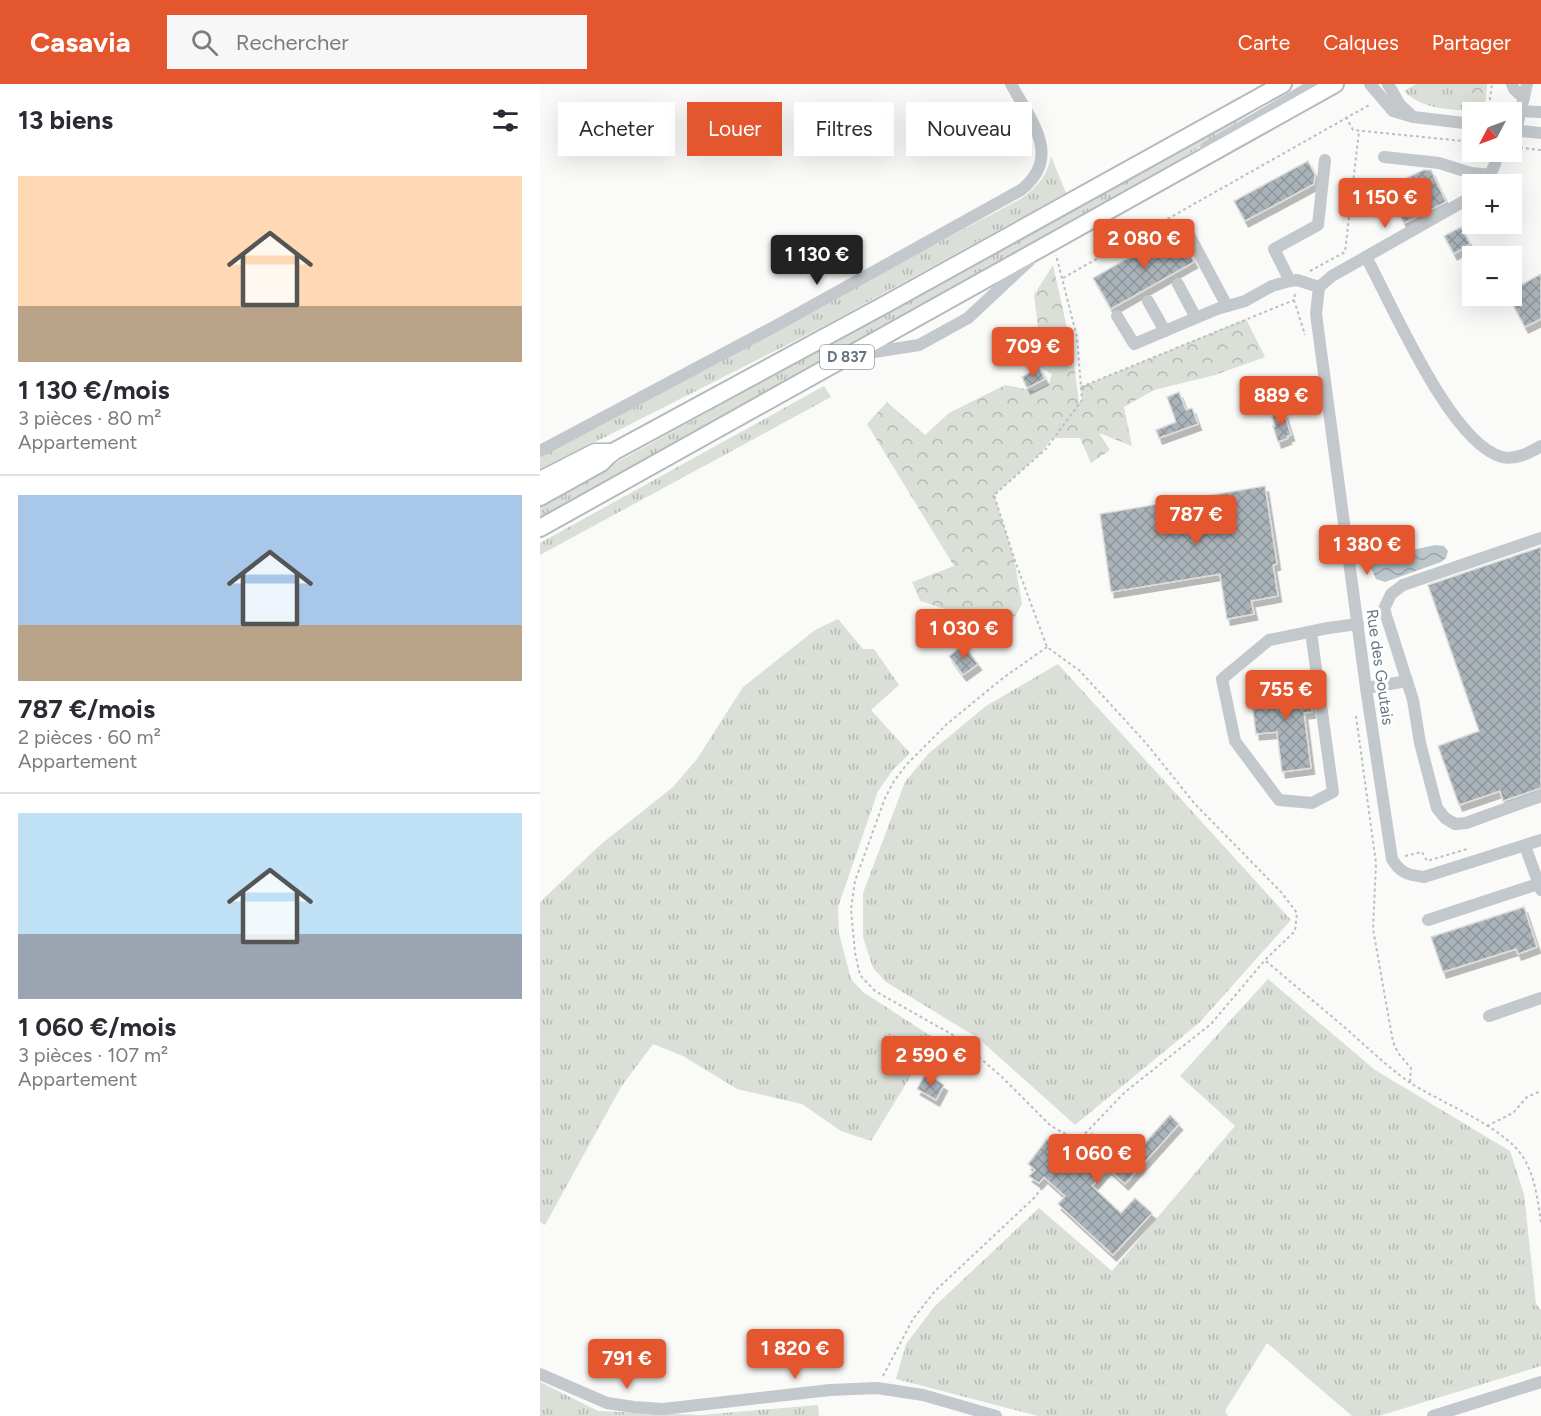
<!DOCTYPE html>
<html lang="fr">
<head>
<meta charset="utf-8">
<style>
	body { margin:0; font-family:Figtree,sans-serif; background:#f7f7f7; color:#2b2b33; height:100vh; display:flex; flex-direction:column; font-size:22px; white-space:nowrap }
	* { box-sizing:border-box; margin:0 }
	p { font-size:20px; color:#7c7c81 }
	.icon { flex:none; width:33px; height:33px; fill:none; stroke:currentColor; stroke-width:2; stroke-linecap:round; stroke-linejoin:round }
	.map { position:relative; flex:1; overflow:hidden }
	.sheet { display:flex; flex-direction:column; background:#fff; width:540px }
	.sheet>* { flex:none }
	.hud { position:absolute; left:18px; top:18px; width:570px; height:54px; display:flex; gap:12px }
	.needle { width:39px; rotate:229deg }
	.buttons { position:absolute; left:922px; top:18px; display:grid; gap:12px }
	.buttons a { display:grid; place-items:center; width:60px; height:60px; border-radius:0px; background:#fff; box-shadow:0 6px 24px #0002; font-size:30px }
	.price { position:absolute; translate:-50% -51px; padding:0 14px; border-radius:6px; background:#e4572e; color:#fff; font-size:20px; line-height:39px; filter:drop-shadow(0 2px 3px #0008) }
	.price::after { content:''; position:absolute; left:50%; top:36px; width:18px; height:14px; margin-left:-9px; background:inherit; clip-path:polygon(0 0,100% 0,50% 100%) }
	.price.current { background:#222; color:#fff }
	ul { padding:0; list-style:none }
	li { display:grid; align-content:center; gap:12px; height:318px; padding:0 18px }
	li+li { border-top:2px solid #e1e1e2 }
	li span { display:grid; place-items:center; height:186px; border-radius:0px; color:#555 }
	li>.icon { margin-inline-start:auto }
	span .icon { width:108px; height:108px; fill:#fffc; stroke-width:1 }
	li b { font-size:26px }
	h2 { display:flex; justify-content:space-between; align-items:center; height:72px; padding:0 18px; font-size:26px }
	.pill { padding:0 21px; border-radius:0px; background:#fff; box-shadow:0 6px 24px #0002; font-size:21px; line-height:54px }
	.pill.current { background:#e4572e; color:#fff }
	header { display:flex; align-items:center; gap:36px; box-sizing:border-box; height:84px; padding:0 30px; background:#e4572e; color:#fff }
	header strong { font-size:28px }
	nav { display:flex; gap:33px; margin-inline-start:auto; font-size:21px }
	.search { width:420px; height:54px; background:#f7f7f7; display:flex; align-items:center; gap:15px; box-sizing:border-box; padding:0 21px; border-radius:0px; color:#7c7c81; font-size:22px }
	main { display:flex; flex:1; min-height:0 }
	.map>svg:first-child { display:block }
</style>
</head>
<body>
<header>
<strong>Casavia</strong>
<div class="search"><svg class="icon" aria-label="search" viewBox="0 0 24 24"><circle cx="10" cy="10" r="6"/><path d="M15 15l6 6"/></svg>Rechercher</div>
<nav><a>Carte</a><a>Calques</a><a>Partager</a></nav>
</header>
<main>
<section class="sheet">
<h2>13 biens<svg class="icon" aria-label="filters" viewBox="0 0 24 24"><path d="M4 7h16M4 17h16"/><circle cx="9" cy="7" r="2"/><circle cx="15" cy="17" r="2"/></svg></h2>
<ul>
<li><span style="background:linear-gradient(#ffd9b3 70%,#b9a48a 0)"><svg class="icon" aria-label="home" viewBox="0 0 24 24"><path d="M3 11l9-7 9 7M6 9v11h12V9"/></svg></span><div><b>1 130 €/mois</b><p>3 pièces · 80 m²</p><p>Appartement</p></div></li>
<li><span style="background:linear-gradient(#a9c7e8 70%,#b9a48a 0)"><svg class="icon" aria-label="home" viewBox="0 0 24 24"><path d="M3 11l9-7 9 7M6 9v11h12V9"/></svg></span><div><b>787 €/mois</b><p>2 pièces · 60 m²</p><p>Appartement</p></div></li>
<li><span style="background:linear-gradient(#bfe0f5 65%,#9aa5b1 0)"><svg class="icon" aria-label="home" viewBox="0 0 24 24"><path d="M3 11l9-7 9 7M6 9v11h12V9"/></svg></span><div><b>1 060 €/mois</b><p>3 pièces · 107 m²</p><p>Appartement</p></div></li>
</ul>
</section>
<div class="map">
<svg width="1001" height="1332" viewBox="0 0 1001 1332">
	<defs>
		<pattern id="grass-tufts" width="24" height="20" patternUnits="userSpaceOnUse" patternTransform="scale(1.5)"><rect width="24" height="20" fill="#dadfd7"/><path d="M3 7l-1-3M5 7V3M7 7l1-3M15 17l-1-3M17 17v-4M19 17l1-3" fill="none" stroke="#b4b9b4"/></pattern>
		<pattern id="forest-crowns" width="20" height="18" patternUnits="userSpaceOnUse" patternTransform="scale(1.5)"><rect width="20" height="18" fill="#dadfd7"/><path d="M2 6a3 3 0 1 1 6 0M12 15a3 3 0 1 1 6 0" fill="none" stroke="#b4b9b4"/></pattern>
		<pattern id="water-waves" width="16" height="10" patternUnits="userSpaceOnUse" patternTransform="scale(1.5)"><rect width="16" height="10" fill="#bbc7cb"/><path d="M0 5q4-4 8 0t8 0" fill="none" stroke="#9ca6aa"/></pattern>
		<pattern id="building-cross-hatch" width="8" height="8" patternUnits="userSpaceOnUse" patternTransform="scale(1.5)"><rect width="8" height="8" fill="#aab3b9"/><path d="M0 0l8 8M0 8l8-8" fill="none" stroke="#8e969c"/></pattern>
		<filter id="shadow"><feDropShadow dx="3.5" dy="6" stdDeviation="0" flood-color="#0004"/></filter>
	</defs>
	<rect width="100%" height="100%" fill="#fafaf8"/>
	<g fill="url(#grass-tufts)">
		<path d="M 876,0 L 947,0 L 944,28 C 917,25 884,28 864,7 Z"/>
		<polygon points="734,14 613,94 0,434 0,421"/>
		<path d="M 511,72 L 526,109 L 282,243 L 0,386 L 0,371 L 482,114 C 497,103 508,91 511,72 Z"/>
		<polygon points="284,302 291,313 0,471 0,459"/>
		<polygon points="298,535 323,565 334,565 359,601 331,626 370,669 353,686 338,707 298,823 299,850 311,895 323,908 394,954 331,1057 301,1047 262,1020 197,1005 143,972 113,960 81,1003 5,1141 0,1138 0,818 60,761 133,703 157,675 203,603 275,546"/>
		<polygon points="518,580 751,836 660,938 535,1041 438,954 346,898 333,884 323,853 323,809 365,698 388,670 446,622"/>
		<polygon points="728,895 835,986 970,1067 984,1110 996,1220 1001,1226 1001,1282 839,1332 812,1332 727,1259 685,1327 688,1332 498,1332 356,1295 366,1260 394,1223 499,1124 572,1187 695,1042 640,992"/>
		<polygon points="0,1298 58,1327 161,1331 278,1321 279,1332 0,1332"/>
	</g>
	<g fill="url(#forest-crowns)">
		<polygon points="914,0 947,0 945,24 912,8"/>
		<polygon points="513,181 533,271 539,319 542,316 541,303 706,235 725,273 675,291 614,306 584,323 592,362 559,349 570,366 551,379 540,354 512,354 501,369 454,411 474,474 482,520 468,545 380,517 372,498 414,482 327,340 347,318 385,351 409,329 465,301 495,307 509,300 512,290 492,279 500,259 494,211"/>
	</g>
	<polygon fill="url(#water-waves)" points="895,461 904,462 908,467 906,474 901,478 845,498 836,495 831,484 837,474"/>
	<g fill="url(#building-cross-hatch)" stroke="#dcdcda" stroke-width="1.5" filter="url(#shadow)">
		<polygon points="768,77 775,91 774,100 705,137 694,117"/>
		<polygon points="883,86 891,86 906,118 864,139 846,104"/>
		<polygon points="921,143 930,160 914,170 904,152"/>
		<polygon points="640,145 641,153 654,178 571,225 553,194"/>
		<polygon points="1001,190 1001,235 985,243 968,212 972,212 972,206"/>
		<polygon points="499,283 505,295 487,304 482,293"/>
		<polygon points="639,308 646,326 652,324 658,340 619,354 616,346 636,338 627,313"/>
		<polygon points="744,329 751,351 747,352 748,354 738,358 733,342 735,342 732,332"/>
		<polygon points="725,402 737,480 733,481 738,512 711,517 714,530 687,535 680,490 571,508 560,430"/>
		<polygon points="1001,463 1001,704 963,717 960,707 919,721 898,662 939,647 888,501"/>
		<polygon points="424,561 438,580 423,591 409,572"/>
		<polygon points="768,595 772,628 764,629 771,684 742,688 737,648 716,650 711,612 738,608 736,599"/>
		<polygon points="984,823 997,863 978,870 976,865 903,888 891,853"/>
		<polygon points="386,989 404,1001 396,1016 377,1005"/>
		<polygon points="630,1031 639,1040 585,1100 568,1084 552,1102 581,1129 595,1114 612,1129 573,1171 518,1120 525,1112 504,1093 499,1099 489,1092 495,1086 488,1080 507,1055 529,1072 552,1049 585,1081"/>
	</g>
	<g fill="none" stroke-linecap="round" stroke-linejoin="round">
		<g stroke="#b5babe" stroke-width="20">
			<g id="major">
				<polyline points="0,413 61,379 71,369 346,220 743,0"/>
				<polyline points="0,444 795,0"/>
			</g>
		</g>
		<g stroke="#b4b9bd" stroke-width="21">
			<polyline id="highway" points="0,397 55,369 71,369"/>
		</g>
		<g stroke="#bbbfc2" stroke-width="2" stroke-dasharray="3 3" stroke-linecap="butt">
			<polyline points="948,28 952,0"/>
			<polyline points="806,33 813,46 933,58"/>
			<polyline points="974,63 1001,66"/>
			<polyline points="770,187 805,168 819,47"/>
			<polyline points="523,194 831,20"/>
			<polyline points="755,210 754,216 765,251"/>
			<polyline points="541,303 754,216"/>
			<polyline points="507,563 463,594 407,640 367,680 354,697 345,714 315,797 311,825 315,869 320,891 335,907 413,951 461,992 511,1042 538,1057"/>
			<polyline points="816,632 836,779 833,845 853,958 858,969 871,984 870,998"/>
			<polyline points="865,772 882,768 887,777 927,765"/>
			<path d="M 726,877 C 754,901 782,924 810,948 C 829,965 848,983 869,998 C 901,1019 963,1042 983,1073 C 995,1092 998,1117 1001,1139"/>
			<polyline points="947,1042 973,1029 987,1013 1001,1007"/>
			<polyline points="343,1292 373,1235 395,1207 494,1114 538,1057 585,1008 671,940 725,876 755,847 757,829 741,808 654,719 606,659 540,587 507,563 474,474 454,411 505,366 542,316 537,253 516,171"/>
		</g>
		<g stroke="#c3c8cc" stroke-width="12">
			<polyline points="830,0 853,27 873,33 933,40"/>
			<polyline points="848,0 860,21 870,30"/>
			<polyline points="972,0 974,5 984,14"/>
			<polyline points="981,27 1001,28"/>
			<polyline points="972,46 1001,49"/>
			<polyline points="976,47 987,0"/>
			<polyline points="666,64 775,0"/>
			<polyline points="844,73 899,79 931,89 951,91"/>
			<polyline points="946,100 955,80 957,68"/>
			<path d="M 933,112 L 792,192 L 779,203 L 776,230 L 826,604 L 852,775 C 860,789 868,791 884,793 L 1001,756"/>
			<polyline points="648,149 687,222"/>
			<path d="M 826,173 C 852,220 910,359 962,373 C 976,376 989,369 1001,362"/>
			<polyline points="638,200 656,234"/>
			<polyline points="779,203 757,196 750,197 734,165 778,141 785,76"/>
			<polyline points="608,217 625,247"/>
			<polyline points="577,232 594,260 677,225 705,217 732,202 750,197"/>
			<polyline points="315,271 379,261 428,234 489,177"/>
			<path d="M 0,367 L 241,239 L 481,106 C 523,73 491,37 471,0"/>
			<polyline points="1001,454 863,501 851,510 844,525 873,616 880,659 897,724 905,734 915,740 926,739 1001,712"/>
			<polyline points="771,548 793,708 772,719 739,716 695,657 682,595 729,556 788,544 818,540"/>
			<polyline points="826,604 867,597"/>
			<polyline points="985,762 1001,806"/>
			<polyline points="888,836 998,800"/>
			<polyline points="949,932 1001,914"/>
			<polyline points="0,1290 67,1319 94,1323 123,1325 290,1306 337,1304 383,1311 456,1332"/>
			<polyline points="893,1332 1001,1298"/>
		</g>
		<use href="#major" stroke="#fff" stroke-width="16"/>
		<use href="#highway" stroke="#fff" stroke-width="18"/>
	</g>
	<g text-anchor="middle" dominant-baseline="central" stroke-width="6" stroke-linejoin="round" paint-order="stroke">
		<rect fill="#fff" stroke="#939fa8" stroke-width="1.5" x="280" y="261" width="54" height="24" rx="4.5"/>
		<g font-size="15" font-weight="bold" fill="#657683">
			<text x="307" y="273">D 837</text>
		</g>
		<g font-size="16" fill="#657683" stroke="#fff">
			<text transform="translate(840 583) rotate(82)">Rue des Goutais</text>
		</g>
	</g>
</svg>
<div class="buttons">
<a><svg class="needle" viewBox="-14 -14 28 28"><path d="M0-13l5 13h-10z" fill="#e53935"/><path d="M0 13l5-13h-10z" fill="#7c7c81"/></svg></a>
<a>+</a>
<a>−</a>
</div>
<b class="price" style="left:845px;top:145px">1 150 €</b>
<b class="price" style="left:604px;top:186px">2 080 €</b>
<b class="price current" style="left:277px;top:202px">1 130 €</b>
<b class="price" style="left:493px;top:294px">709 €</b>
<b class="price" style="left:741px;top:343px">889 €</b>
<b class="price" style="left:656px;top:462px">787 €</b>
<b class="price" style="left:827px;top:492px">1 380 €</b>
<b class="price" style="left:424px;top:576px">1 030 €</b>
<b class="price" style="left:746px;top:637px">755 €</b>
<b class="price" style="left:391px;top:1003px">2 590 €</b>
<b class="price" style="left:557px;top:1101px">1 060 €</b>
<b class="price" style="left:255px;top:1296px">1 820 €</b>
<b class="price" style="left:87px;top:1306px">791 €</b>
<div class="hud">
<a class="pill">Acheter</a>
<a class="pill current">Louer</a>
<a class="pill">Filtres</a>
<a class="pill">Nouveau</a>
</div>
</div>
</main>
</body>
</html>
